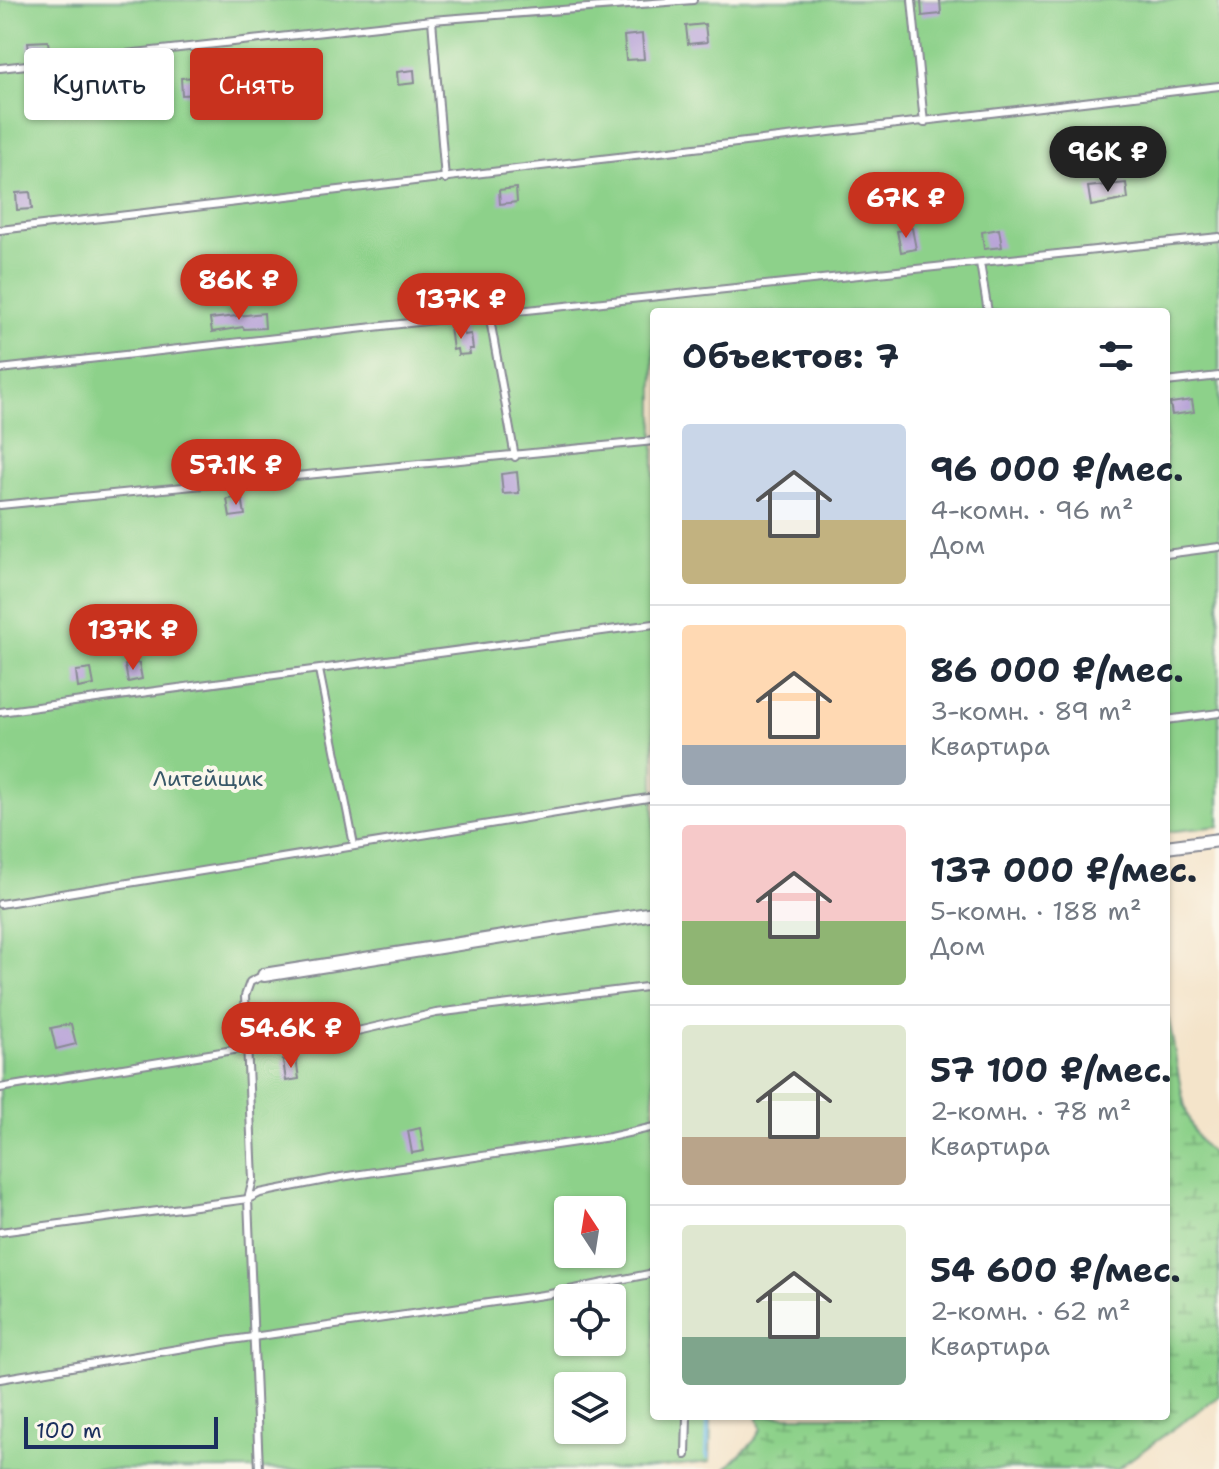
<!DOCTYPE html>
<html lang="ru">
<head>
<meta charset="utf-8">
<style>
	body { margin:0; font-family:"Shantell Sans",sans-serif; background:#f2f2f3; color:#1f2937; height:100vh; display:flex; flex-direction:column; font-size:30px; white-space:nowrap }
	* { box-sizing:border-box; margin:0 }
	p { font-size:26px; color:#747a83 }
	.icon { flex:none; width:44px; height:44px; fill:none; stroke:currentColor; stroke-width:2; stroke-linecap:round; stroke-linejoin:round }
	.map { position:relative; flex:1; overflow:hidden }
	.drawer { position:absolute; left:650px; top:308px; width:520px; height:1112px; display:flex; flex-direction:column; background:#fff; border-radius:8px; box-shadow:0 2px 6px #0004 }
	.drawer>* { flex:none }
	.banner { position:absolute; left:24px; top:48px; width:506px; height:72px; display:flex; gap:16px }
	.needle { width:52px; rotate:348deg }
	.controls { position:absolute; left:554px; top:1196px; display:grid; gap:16px }
	.controls a { display:grid; place-items:center; width:72px; height:72px; border-radius:8px; background:#fff; box-shadow:0 2px 6px #0004; font-size:40px }
	.scale { position:absolute; left:24px; bottom:20px; width:194px; box-sizing:border-box; padding-left:8px; border:4px solid #1b2f5e; border-top:0; font-size:22px; line-height:28px; white-space:nowrap; color:#1b2f5e; -webkit-text-stroke:6px #fbf7ec; paint-order:stroke }
	.price { position:absolute; translate:-50% -68px; padding:0 18px; border-radius:28px; background:#c8321e; color:#fff; font-size:26px; line-height:52px; filter:drop-shadow(0 2px 4px #0008) }
	.price::after { content:''; position:absolute; left:50%; top:48px; width:24px; height:18px; margin-left:-12px; background:inherit; clip-path:polygon(0 0,100% 0,50% 100%) }
	.price.current { background:#222; color:#fff }
	ul { padding:0; list-style:none }
	li { display:flex; align-items:center; gap:24px; height:200px; padding:0 32px }
	li+li { border-top:2px solid #e0e1e3 }
	li span { display:grid; place-items:center; flex:none; width:224px; height:160px; border-radius:8px; color:#555 }
	li>.icon { margin-inline-start:auto }
	span .icon { width:96px; height:96px; fill:#fffc; stroke-width:1 }
	li b { font-size:34px }
	h2 { display:flex; justify-content:space-between; align-items:center; height:96px; padding:0 32px; font-size:34px }
	.tag { padding:0 28px; border-radius:8px; background:#fff; box-shadow:0 2px 6px #0004; font-size:28px; line-height:72px }
	.tag.current { background:#c8321e; color:#fff }
	.map>svg:first-child { display:block }
</style>
</head>
<body>
<div class="map">
<svg width="1219" height="1469" viewBox="0 0 1219 1469">
	<defs>
		<pattern id="wetland-marsh" width="20" height="14" patternUnits="userSpaceOnUse" patternTransform="scale(2)"><rect width="20" height="14" fill="#8dd18a"/><path d="M1 5h8M5 5V1M11 12h8M15 12V8" fill="none" stroke="#72aa74"/></pattern>
	</defs>
	<rect width="100%" height="100%" fill="#fbf7ec"/>
	<filter id="ink" filterUnits="userSpaceOnUse"><feTurbulence type="fractalNoise" baseFrequency=".0125" numOctaves="2"/><feDisplacementMap in="SourceGraphic" scale="16" xChannelSelector="R" yChannelSelector="G"/><feConvolveMatrix kernelMatrix="1 2 1 2 8 2 1 2 1" color-interpolation-filters="sRGB"/></filter>
	<filter id="wash" filterUnits="userSpaceOnUse"><feTurbulence type="fractalNoise" baseFrequency=".006" numOctaves="4" result="noise"/><feDisplacementMap in="SourceGraphic" scale="32" xChannelSelector="R" yChannelSelector="G"/><feGaussianBlur stdDeviation="1.8" result="paint"/><feColorMatrix in="noise" values="0 0 0 0 0 0 0 0 0 0 0 0 0 0 0 0 0 1.4 0 .05"/><feComposite in="paint" operator="in"/></filter>
	<g filter="url(#wash)">
		<rect width="100%" height="100%" fill="#f4e4ca"/>
		<path fill="#8dd18a" stroke="#548074" stroke-width="2" fill-rule="evenodd" d="M 0,0 L 1219,0 L 1219,826 L 1166,832 L 1166,312 L 654,312 L 654,1416 L 711,1416 L 710,1462 L 643,1469 L 0,1469 ZM 568,1210 L 612,1210 L 612,1254 L 568,1254 ZM 568,1298 L 612,1298 L 612,1342 L 568,1342 ZM 568,1386 L 612,1386 L 612,1430 L 568,1430 Z"/>
		<path fill="url(#wetland-marsh)" stroke="#548074" stroke-width="2" d="M 1166,1011 C 1180,1052 1176,1131 1214,1154 L 1219,1153 L 1219,1396 L 1117,1469 L 725,1469 L 754,1441 L 761,1429 L 757,1416 L 1166,1416 Z"/>
		<g fill="none" stroke-linecap="round" stroke-linejoin="round">
			<polyline stroke="#74bdec" stroke-width="4" points="707,1458 708,1416"/>
		</g>
		<g id="blocks">
			<g fill="#b9a5d8">
				<polygon points="921,0 940,0 941,14 922,16"/>
				<polygon points="705,24 707,42 688,44 686,26"/>
				<polygon points="642,34 644,59 626,60 624,36"/>
				<polygon points="48,41 50,56 30,59 28,42"/>
				<polygon points="414,70 415,83 398,85 397,72"/>
				<polygon points="199,77 200,94 182,95 181,78"/>
				<rect x="36" y="91" width="20" height="17"/>
				<polygon points="1126,183 1128,199 1091,206 1088,187"/>
				<polygon points="516,188 517,202 500,204 499,190"/>
				<polygon points="30,192 32,209 17,210 16,193"/>
				<polygon points="912,228 916,249 901,252 897,231"/>
				<polygon points="999,229 1002,247 984,249 982,232"/>
				<polygon points="264,313 265,328 244,329 243,327 212,332 210,319"/>
				<polygon points="463,326 464,335 471,334 473,349 469,349 470,354 458,355 457,349 453,350 450,327"/>
				<polygon points="1192,400 1194,412 1172,415 1170,403"/>
				<polygon points="517,472 519,493 503,494 501,474"/>
				<polygon points="242,497 245,515 230,517 227,499"/>
				<polygon points="139,663 142,679 128,682 125,665"/>
				<polygon points="91,669 94,685 78,688 76,671"/>
				<polygon points="71,1024 76,1044 56,1049 51,1028"/>
				<polygon points="296,1058 299,1079 286,1081 283,1060"/>
				<polygon points="420,1128 424,1151 412,1153 408,1131"/>
			</g>
		</g>
	</g>
	<g filter="url(#ink)">
		<use href="#blocks" fill-opacity="0" stroke="#888a94" stroke-width="2"/>
		<g fill="none" stroke-linecap="round" stroke-linejoin="round">
			<g stroke="#888a94" stroke-width="10">
				<g id="service">
					<polyline points="912,0 924,123"/>
					<polyline points="432,20 445,179"/>
					<polyline points="0,68 432,20 693,0"/>
					<polyline points="0,230 1219,86"/>
					<polyline points="980,263 988,312"/>
					<polyline points="489,314 515,457"/>
					<polyline points="0,369 489,314 1219,237"/>
					<polyline points="1166,382 1219,376"/>
					<polyline points="0,505 654,441"/>
					<polyline points="1166,554 1219,547"/>
					<polyline points="319,670 354,845"/>
					<polyline points="0,712 654,624"/>
					<polyline points="1166,720 1219,713"/>
					<polyline points="0,904 654,797"/>
					<polyline points="0,1088 246,1048 318,1040 436,1013 654,986"/>
					<polyline points="0,1232 248,1199 260,1193 341,1177 610,1137 654,1127"/>
					<polyline points="0,1379 225,1341 550,1294 654,1273"/>
					<polyline points="686,1455 687,1416"/>
					<polyline points="259,1469 248,1199 253,1180 245,996 250,982 264,975"/>
				</g>
			</g>
			<g stroke="#888a94" stroke-width="16">
				<g id="minor">
					<polyline points="1166,847 1219,840"/>
					<polyline points="264,975 654,913"/>
				</g>
			</g>
			<use href="#service" stroke="#fff" stroke-width="6"/>
			<use href="#minor" stroke="#fff" stroke-width="12"/>
		</g>
	</g>
	<g text-anchor="middle" dominant-baseline="central" stroke-width="8" stroke-linejoin="round" paint-order="stroke">
		<g font-size="22" fill="#385869" stroke="#fbf7ec">
			<text x="208" y="778">Литейщик</text>
		</g>
	</g>
</svg>
<div class="controls">
<a><svg class="needle" viewBox="-14 -14 28 28"><path d="M0-13l5 13h-10z" fill="#e53935"/><path d="M0 13l5-13h-10z" fill="#747a83"/></svg></a>
<a><svg class="icon" aria-label="locate" viewBox="0 0 24 24"><circle cx="12" cy="12" r="6"/><path d="M12 2v4M12 18v4M2 12h4M18 12h4"/></svg></a>
<a><svg class="icon" aria-label="layers" viewBox="0 0 24 24"><path d="M12 4l9 5-9 5-9-5zM3 14l9 5 9-5"/></svg></a>
</div>
<div class="scale">100 m</div>
<b class="price current" style="left:1108px;top:194px">96K ₽</b>
<b class="price" style="left:906px;top:240px">67K ₽</b>
<b class="price" style="left:239px;top:322px">86K ₽</b>
<b class="price" style="left:461px;top:341px">137K ₽</b>
<b class="price" style="left:236px;top:507px">57.1K ₽</b>
<b class="price" style="left:133px;top:672px">137K ₽</b>
<b class="price" style="left:291px;top:1070px">54.6K ₽</b>
<div class="banner">
<a class="tag">Купить</a>
<a class="tag current">Снять</a>
</div>
<section class="drawer">
<h2>Объектов: 7<svg class="icon" aria-label="filters" viewBox="0 0 24 24"><path d="M4 7h16M4 17h16"/><circle cx="9" cy="7" r="2"/><circle cx="15" cy="17" r="2"/></svg></h2>
<ul>
<li><span style="background:linear-gradient(#c9d6e8 60%,#c2b280 0)"><svg class="icon" aria-label="home" viewBox="0 0 24 24"><path d="M3 11l9-7 9 7M6 9v11h12V9"/></svg></span><div><b>96 000 ₽/мес.</b><p>4-комн. · 96 m²</p><p>Дом</p></div></li>
<li><span style="background:linear-gradient(#ffd9b3 75%,#9aa5b1 0)"><svg class="icon" aria-label="home" viewBox="0 0 24 24"><path d="M3 11l9-7 9 7M6 9v11h12V9"/></svg></span><div><b>86 000 ₽/мес.</b><p>3-комн. · 89 m²</p><p>Квартира</p></div></li>
<li><span style="background:linear-gradient(#f6c9c9 60%,#8fb573 0)"><svg class="icon" aria-label="home" viewBox="0 0 24 24"><path d="M3 11l9-7 9 7M6 9v11h12V9"/></svg></span><div><b>137 000 ₽/мес.</b><p>5-комн. · 188 m²</p><p>Дом</p></div></li>
<li><span style="background:linear-gradient(#dfe7d0 70%,#b9a48a 0)"><svg class="icon" aria-label="home" viewBox="0 0 24 24"><path d="M3 11l9-7 9 7M6 9v11h12V9"/></svg></span><div><b>57 100 ₽/мес.</b><p>2-комн. · 78 m²</p><p>Квартира</p></div></li>
<li><span style="background:linear-gradient(#dfe7d0 70%,#7fa58c 0)"><svg class="icon" aria-label="home" viewBox="0 0 24 24"><path d="M3 11l9-7 9 7M6 9v11h12V9"/></svg></span><div><b>54 600 ₽/мес.</b><p>2-комн. · 62 m²</p><p>Квартира</p></div></li>
</ul>
</section>
</div>
</body>
</html>
